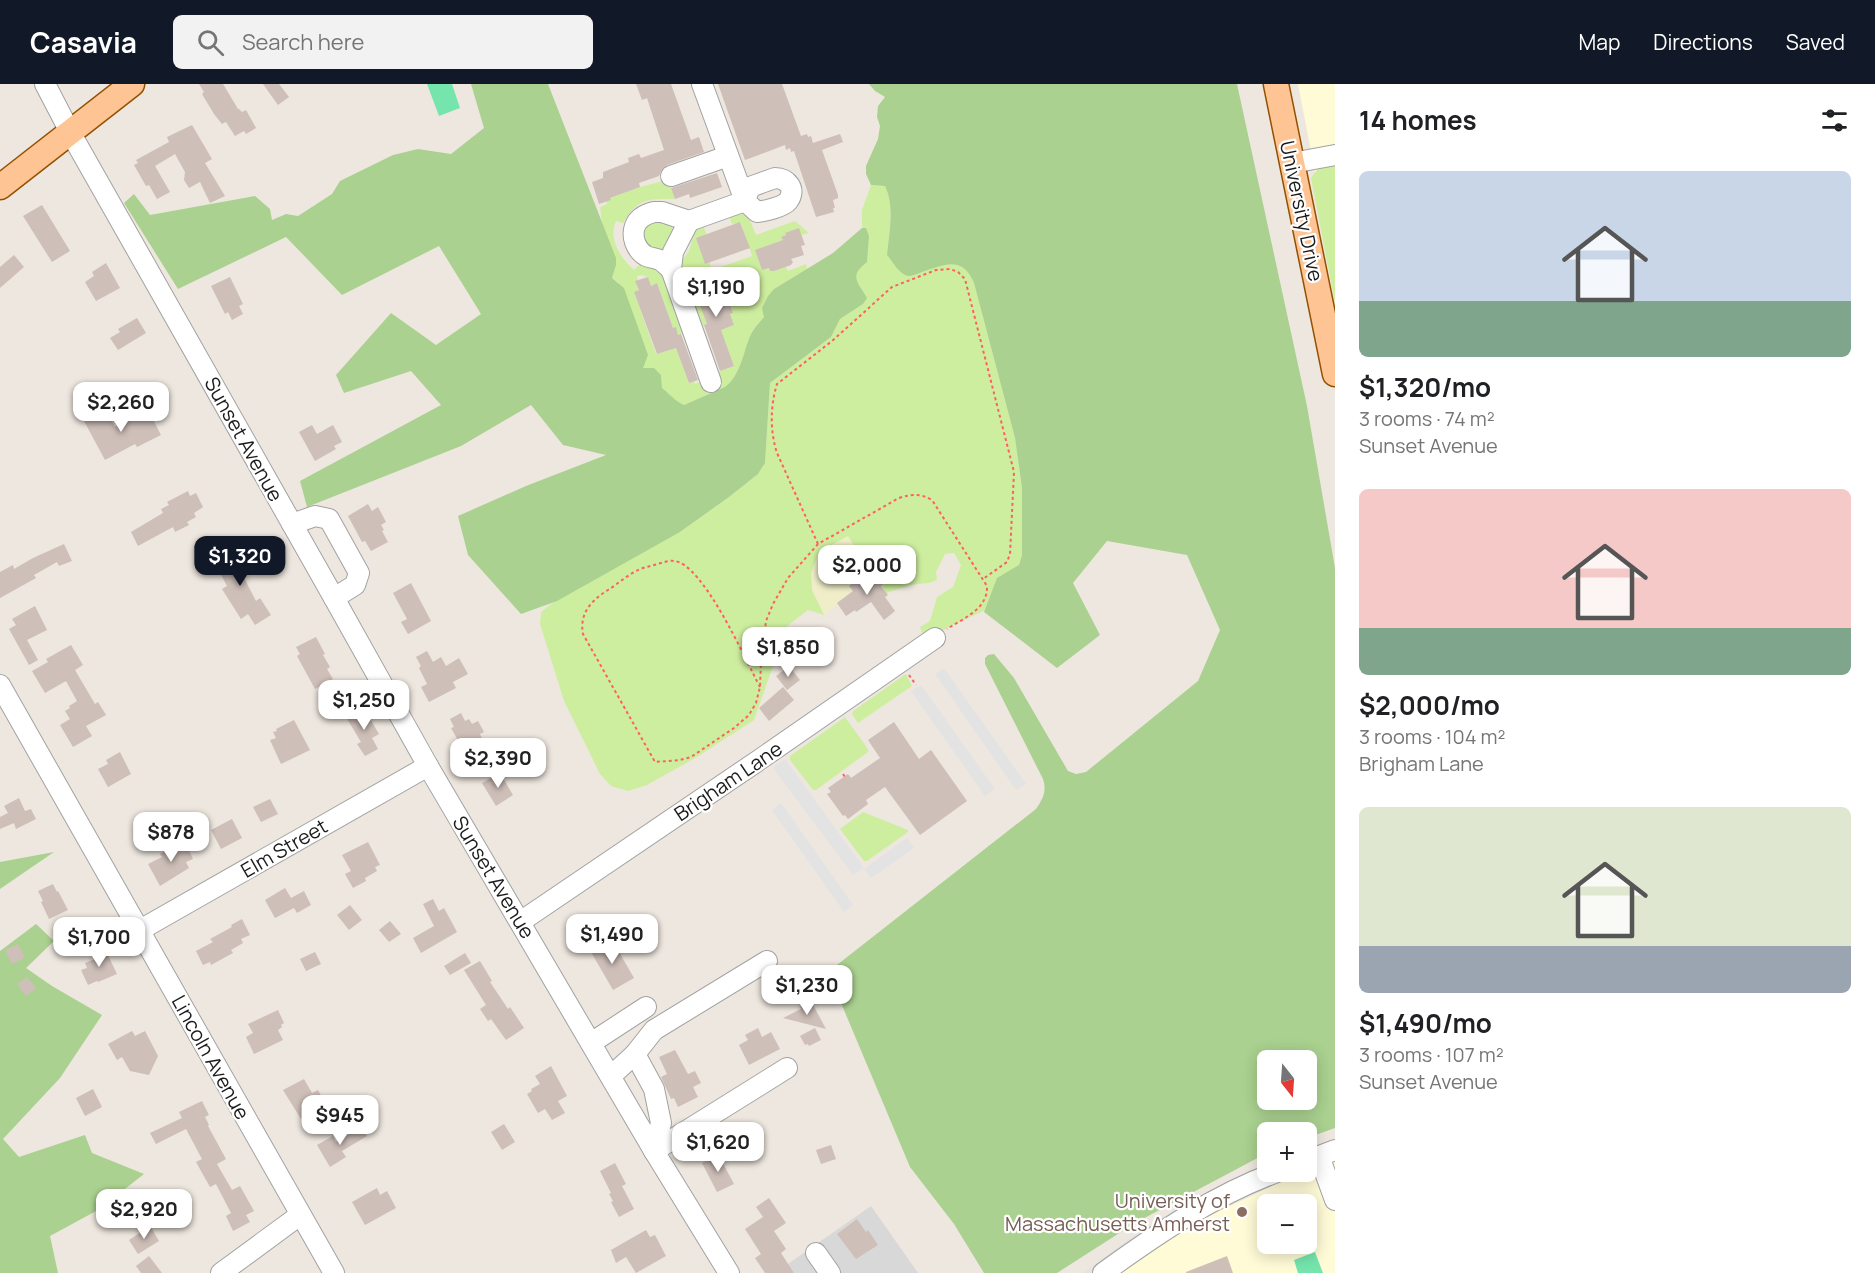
<!DOCTYPE html>
<html lang="en">
<head>
<meta charset="utf-8">
<style>
	body { margin:0; font-family:Manrope,sans-serif; background:#f2f2f2; color:#202124; height:100vh; display:flex; flex-direction:column; font-size:22px; white-space:nowrap }
	* { box-sizing:border-box; margin:0 }
	p { font-size:20px; color:#757577 }
	.icon { flex:none; width:33px; height:33px; fill:none; stroke:currentColor; stroke-width:2; stroke-linecap:round; stroke-linejoin:round }
	.map { position:relative; flex:1; overflow:hidden }
	.sheet { display:flex; flex-direction:column; background:#fff; width:540px }
	.sheet>* { flex:none }
	.needle { width:39px; rotate:163deg }
	.fabs { position:absolute; left:1257px; top:966px; display:grid; gap:12px }
	.fabs a { display:grid; place-items:center; width:60px; height:60px; border-radius:9px; background:#fff; box-shadow:0 3px 15px #0003; font-size:30px }
	.price { position:absolute; translate:-50% -51px; padding:0 14px; border-radius:12px; background:#fff; color:#222; font-size:20px; line-height:39px; filter:drop-shadow(0 2px 3px #0008) }
	.price::after { content:''; position:absolute; left:50%; top:36px; width:18px; height:14px; margin-left:-9px; background:inherit; clip-path:polygon(0 0,100% 0,50% 100%) }
	.price.active { background:#111827; color:#fff }
	ul { padding:0; list-style:none }
	li { display:grid; align-content:center; gap:12px; height:318px; padding:0 24px }
	li span { display:grid; place-items:center; height:186px; border-radius:9px; color:#555 }
	li>.icon { margin-inline-start:auto }
	span .icon { width:108px; height:108px; fill:#fffc; stroke-width:1 }
	li b { font-size:26px }
	h2 { display:flex; justify-content:space-between; align-items:center; height:72px; padding:0 24px; font-size:26px }
	header { display:flex; align-items:center; gap:36px; box-sizing:border-box; height:84px; padding:0 30px; background:#111827; color:#fff }
	header strong { font-size:28px }
	nav { display:flex; gap:33px; margin-inline-start:auto; font-size:21px }
	.search { width:420px; height:54px; background:#f2f2f2; display:flex; align-items:center; gap:15px; box-sizing:border-box; padding:0 21px; border-radius:9px; color:#757577; font-size:22px }
	main { display:flex; flex:1; min-height:0 }
	.map>svg:first-child { display:block }
</style>
</head>
<body>
<header>
<strong>Casavia</strong>
<div class="search"><svg class="icon" aria-label="search" viewBox="0 0 24 24"><circle cx="10" cy="10" r="6"/><path d="M15 15l6 6"/></svg>Search here</div>
<nav><a>Map</a><a>Directions</a><a>Saved</a></nav>
</header>
<main>
<div class="map">
<svg width="1335" height="1189" viewBox="0 0 1335 1189">
	<rect width="100%" height="100%" fill="#eee7df"/>
	<polygon fill="#d9d8d8" points="871,1122 918,1189 775,1189"/>
	<g fill="#fffbd7" fill-rule="evenodd">
		<polygon points="1298,0 1335,0 1335,191"/>
		<path d="M 1335,1075 L 1335,1189 L 1120,1189 L 1180,1148 L 1200,1136 L 1307,1086 ZM 1268,1120 L 1306,1120 L 1306,1160 L 1268,1160 Z"/>
	</g>
	<polygon fill="#efeec8" points="848,452 870,487 850,501 853,507 837,519 838,521 824,531 812,506 811,489 819,468"/>
	<g fill="#ceee9f">
		<polygon points="1335,79 1335,219 1311,94 1319,83"/>
		<path d="M 671,95 L 670,100 L 675,115 C 648,115 638,114 623,139 L 616,137 C 608,156 621,174 634,186 L 640,180 L 662,186 L 686,249 L 678,251 L 676,244 L 673,244 L 657,199 L 651,202 L 647,192 L 644,193 L 643,191 L 637,192 L 638,196 L 636,198 L 639,206 L 634,208 L 656,270 L 676,264 L 689,299 L 694,297 L 695,300 L 700,298 L 701,302 L 721,295 L 719,287 L 734,282 L 721,246 L 734,241 L 730,230 L 733,229 L 723,201 L 719,202 L 716,191 L 710,192 L 709,190 L 704,192 L 704,195 L 700,196 L 703,206 L 696,208 L 707,240 L 703,242 L 680,179 L 689,167 L 695,145 L 703,141 L 707,152 L 696,154 L 704,176 L 708,175 L 712,186 L 752,172 L 750,165 L 746,165 L 748,160 L 741,139 L 732,140 L 729,132 C 749,125 749,135 756,151 L 795,137 L 809,149 L 802,151 L 801,149 L 785,149 L 786,151 L 782,153 L 783,156 L 764,163 L 765,168 L 757,171 L 762,186 L 769,184 L 770,187 L 774,186 L 775,187 L 785,181 L 788,187 L 806,180 L 807,185 L 774,205 L 764,233 L 752,247 L 739,284 L 731,299 L 725,303 L 684,321 C 675,317 670,310 662,304 L 661,291 L 642,284 L 619,199 L 612,194 C 620,168 609,165 603,142 C 601,136 601,129 600,123 L 607,120 L 606,117 L 610,114 L 640,103 Z"/>
		<path d="M 871,101 L 885,102 C 895,123 889,149 887,171 L 911,192 C 922,188 947,177 959,180 C 967,183 971,192 974,199 L 1015,354 L 1022,404 L 1022,471 L 1019,481 L 997,495 L 985,526 L 935,550 L 923,552 L 920,543 L 930,537 L 937,513 L 953,503 L 961,481 L 954,469 L 945,470 L 936,488 L 937,496 L 929,499 L 910,501 L 886,509 L 877,491 L 878,490 L 874,484 L 870,487 L 848,452 L 819,468 L 811,489 L 812,506 L 824,531 L 808,526 L 787,542 L 754,636 L 697,673 L 647,701 L 628,707 L 611,702 L 600,690 L 564,617 L 540,540 L 541,528 L 555,517 L 680,448 L 729,413 L 758,390 L 765,379 L 770,299 L 831,253 L 840,235 L 863,220 L 855,192 L 866,144 L 862,144 L 862,126 Z"/>
		<polygon points="650,135 671,139 674,149 664,166 653,166 644,160 642,143"/>
		<polygon points="906,590 912,602 858,639 852,630 853,627"/>
		<polygon points="845,633 868,665 868,668 816,706 813,706 790,676 790,672"/>
		<polygon points="863,728 908,746 908,748 867,777 864,777 840,745"/>
	</g>
	<g fill="#aad190" fill-rule="evenodd">
		<path d="M 471,0 L 548,0 L 616,174 L 616,181 L 612,194 L 624,204 L 648,271 L 643,284 L 654,284 L 661,291 L 662,304 C 670,310 675,317 684,321 L 725,303 C 742,290 743,266 752,248 C 755,243 760,238 764,233 L 762,224 L 768,212 L 774,205 L 833,169 L 862,144 L 866,144 L 869,152 L 867,178 C 849,192 857,197 867,214 L 863,220 L 840,235 L 831,253 L 770,299 L 765,379 L 758,390 L 729,413 L 680,448 L 557,517 L 521,530 L 468,471 L 458,432 L 526,402 L 606,371 L 563,361 L 531,321 L 461,362 L 307,423 L 300,397 L 441,321 L 411,287 L 344,309 L 336,291 L 391,229 L 436,261 L 481,230 L 439,162 L 342,211 L 286,153 L 178,205 L 124,119 L 134,110 L 150,131 L 255,112 L 270,125 L 272,136 L 286,130 L 298,132 L 332,110 L 340,97 L 393,71 L 418,65 L 451,70 L 484,44 Z"/>
		<path d="M 869,0 L 1237,0 L 1307,322 L 1335,484 L 1335,1044 L 1307,1054 L 1306,1048 L 1268,1048 L 1267,1069 L 1135,1139 L 1057,1189 L 984,1189 L 954,1140 L 910,1083 L 828,888 L 1036,725 C 1043,715 1047,707 1043,695 L 985,580 L 985,574 L 988,571 L 994,570 L 1014,594 L 1068,687 L 1076,690 L 1086,688 L 1198,597 L 1220,546 L 1187,471 L 1107,457 L 1073,499 L 1100,551 L 1057,584 L 984,528 L 997,494 L 1019,481 L 1022,471 L 1022,404 L 1015,354 L 974,199 C 962,171 945,181 922,188 C 917,190 912,192 908,192 C 899,190 893,178 887,171 C 889,149 895,123 885,102 L 871,101 L 866,90 L 866,82 L 878,55 L 880,42 L 877,33 L 878,22 L 885,13 L 875,7 ZM 1306,976 L 1306,1016 L 1268,1016 L 1268,976 Z"/>
		<polygon points="54,768 0,805 0,778"/>
		<polygon points="36,840 54,857 26,884 52,902 102,931 60,994 3,1055 19,1073 85,1051 92,1069 144,1090 98,1126 50,1152 58,1189 0,1189 0,867"/>
	</g>
	<g fill="#75e5ad">
		<polygon points="427,0 452,0 460,24 439,32"/>
		<polygon points="1315,1168 1323,1189 1298,1189 1294,1176"/>
	</g>
	<g fill="#e3e3e3">
		<polygon points="944,584 1026,700 1016,706 935,590"/>
		<polygon points="921,601 995,705 985,712 911,607"/>
		<polygon points="785,675 864,784 853,791 773,684"/>
		<polygon points="781,719 853,821 844,828 772,726"/>
		<polygon points="907,754 914,764 871,794 864,785"/>
		<polygon points="1267,1079 1267,1084 1111,1173 1090,1189 1083,1189 1129,1155 1189,1118"/>
	</g>
	<g fill="#cebfb8">
		<polygon points="199,0 223,0 238,25 239,25 242,28 246,26 256,44 246,50 244,47 235,52 226,38 222,40 214,30 202,10 204,8"/>
		<polygon points="263,0 279,0 289,13 278,21"/>
		<polygon points="636,0 671,0 691,56 699,53 704,68 667,81 662,85 659,92 639,99 640,103 610,114 611,116 599,120 592,98 603,94 603,88 629,78 628,74 639,70 641,74 664,66 647,14 642,16"/>
		<polygon points="718,0 782,0 801,52 807,50 808,53 811,52 813,59 840,50 843,58 822,66 838,111 838,114 833,116 835,124 833,124 834,128 816,133 794,67 791,68 790,64 786,66 785,61 745,76"/>
		<polygon points="192,41 212,75 205,79 225,112 210,119 200,98 189,104 184,96 185,88 175,70 155,82 170,108 157,115 149,101 146,102 134,81 138,79 136,76 169,58 167,53"/>
		<polygon points="717,89 722,103 690,114 689,110 675,115 671,104"/>
		<polygon points="42,121 70,167 52,178 23,132"/>
		<polygon points="740,138 750,164 705,180 696,154"/>
		<polygon points="799,144 805,161 801,162 804,171 791,175 793,178 791,181 774,187 770,187 769,184 762,186 755,166 783,156 781,153 786,151 785,149"/>
		<polygon points="14,171 24,183 0,204 0,183"/>
		<polygon points="106,179 120,204 96,217 85,198 94,192 92,188"/>
		<polygon points="715,188 719,202 723,201 733,229 730,230 734,241 721,246 734,282 720,287 704,241 707,240 695,208 703,206 700,196 704,195 703,192"/>
		<polygon points="230,193 243,220 239,222 243,230 232,236 228,228 225,230 211,202"/>
		<polygon points="648,193 651,202 657,199 673,244 676,243 678,251 681,250 698,296 689,299 676,264 657,270 634,208 639,206 635,197"/>
		<polygon points="137,234 146,249 118,266 110,254 120,248 118,245"/>
		<polygon points="104,325 115,343 148,326 161,351 137,363 135,360 105,376 84,337"/>
		<polygon points="312,341 317,350 333,341 342,358 334,362 336,365 315,377 299,348"/>
		<polygon points="188,407 190,412 196,409 203,423 194,429 196,433 187,438 189,441 175,448 173,443 138,462 131,448 163,429 161,425 169,421 167,418"/>
		<polygon points="368,420 372,427 378,423 386,438 381,441 384,446 382,447 388,458 371,467 365,457 362,458 348,432"/>
		<polygon points="230,459 235,469 238,468 242,473 249,487 242,490 256,517 260,514 271,531 255,541 248,530 241,535 222,505 227,502 219,487 227,483 218,465"/>
		<polygon points="64,460 72,477 59,482 57,478 34,491 36,494 0,514 0,488 13,481 14,485 33,474"/>
		<polygon points="872,485 883,500 881,502 888,511 885,513 895,527 884,536 871,518 856,528 855,526 846,532 837,519 853,507 849,502"/>
		<polygon points="411,499 431,537 408,550 401,538 407,535 393,509"/>
		<polygon points="35,522 47,546 27,556 38,576 29,581 9,545 16,541 12,535"/>
		<polygon points="316,553 325,570 323,571 330,583 327,585 333,595 315,605 297,572 300,570 296,563"/>
		<polygon points="71,561 83,581 75,586 95,620 98,618 106,631 86,642 92,652 73,663 60,641 70,635 65,627 70,624 69,622 77,617 66,597 45,609 32,587 48,578 46,575"/>
		<polygon points="427,567 433,578 441,573 446,582 459,574 468,590 453,598 456,604 429,618 421,603 427,600 419,584 421,582 416,573"/>
		<polygon points="789,582 800,596 787,606 776,592"/>
		<polygon points="783,603 794,616 769,637 759,624"/>
		<polygon points="363,623 379,650 372,654 378,665 365,672 357,660 361,658 346,633"/>
		<polygon points="461,629 465,637 469,635 472,640 478,637 484,648 480,650 483,657 464,667 451,644 454,643 450,635"/>
		<polygon points="294,636 310,666 281,680 270,656 276,654 273,648 277,647 276,645"/>
		<polygon points="894,638 919,675 931,666 967,717 920,751 885,703 866,716 868,720 848,735 845,731 843,732 827,710 831,708 828,704 848,690 851,694 880,674 868,656"/>
		<polygon points="120,668 131,690 108,703 98,685 108,680 106,676"/>
		<polygon points="500,689 513,711 496,722 482,699"/>
		<polygon points="19,714 25,727 31,725 36,735 16,745 14,739 0,745 0,733 8,729 4,722"/>
		<polygon points="270,715 278,730 261,738 253,723"/>
		<polygon points="232,735 242,754 221,765 211,746"/>
		<polygon points="185,757 193,775 186,778 189,784 160,802 148,780 162,773 160,770"/>
		<polygon points="368,758 380,781 375,783 377,787 365,794 366,797 353,804 345,790 351,787 342,771"/>
		<polygon points="53,800 57,808 58,807 68,826 49,835 41,818 43,817 38,807"/>
		<polygon points="285,804 291,814 304,807 311,821 297,829 294,824 275,834 265,816"/>
		<polygon points="433,815 439,827 444,824 457,848 421,869 413,854 434,842 423,820"/>
		<polygon points="350,821 362,836 349,846 337,831"/>
		<polygon points="242,835 250,851 241,855 243,859 231,866 233,869 211,881 210,878 203,881 196,867 213,858 210,855 232,843 231,841"/>
		<polygon points="390,837 401,850 389,858 379,846"/>
		<polygon points="612,856 634,894 613,906 591,868"/>
		<polygon points="18,860 25,874 12,880 5,866"/>
		<polygon points="104,863 117,890 98,898 97,897 88,901 81,886 87,884 85,879 95,875 92,869"/>
		<polygon points="315,868 321,880 306,887 300,875"/>
		<polygon points="465,869 471,879 450,891 444,882"/>
		<polygon points="480,877 492,897 490,898 508,925 510,923 524,944 506,956 491,935 488,937 480,925 486,921 464,886"/>
		<polygon points="27,893 36,904 26,912 17,900"/>
		<polygon points="811,917 826,945 783,934 801,925 800,923"/>
		<polygon points="278,926 284,939 281,941 282,943 278,946 283,956 254,970 246,953 253,949 248,940"/>
		<polygon points="758,944 762,953 771,948 780,965 749,981 739,961 748,956 745,951"/>
		<polygon points="815,944 821,956 809,962 808,960 805,961 800,952"/>
		<polygon points="132,947 135,952 145,947 158,972 149,991 130,987 122,973 117,976 108,960"/>
		<polygon points="675,966 688,990 695,987 701,999 693,1003 698,1013 678,1023 674,1014 671,1015 661,993 667,990 659,973"/>
		<polygon points="551,982 567,1012 558,1017 565,1029 552,1036 545,1025 538,1029 527,1010 532,1007 531,1005 540,1000 535,992"/>
		<polygon points="304,995 312,1009 318,1006 325,1019 319,1022 321,1025 301,1035 283,1006"/>
		<polygon points="93,1005 102,1023 85,1032 76,1014"/>
		<polygon points="202,1017 209,1031 205,1033 209,1041 208,1042 226,1075 217,1080 232,1106 240,1102 254,1127 246,1131 250,1138 233,1147 226,1132 231,1129 216,1100 210,1103 196,1078 202,1075 186,1045 156,1060 150,1049 182,1034 179,1028"/>
		<polygon points="504,1040 515,1058 502,1066 491,1048"/>
		<polygon points="362,1043 367,1052 342,1067 346,1073 330,1083 317,1061 333,1052 336,1058"/>
		<polygon points="831,1061 836,1075 821,1080 816,1066"/>
		<polygon points="718,1070 734,1100 717,1108 702,1079"/>
		<polygon points="615,1079 626,1100 622,1102 634,1125 619,1133 611,1118 613,1117 609,1110 611,1109 600,1087"/>
		<polygon points="377,1104 380,1111 387,1107 396,1124 365,1141 352,1118"/>
		<polygon points="769,1114 786,1139 774,1147 786,1165 781,1169 794,1189 765,1189 755,1174 761,1170 745,1145 763,1133 756,1123"/>
		<polygon points="857,1135 866,1148 868,1146 878,1161 856,1175 837,1150"/>
		<polygon points="150,1142 159,1157 138,1170 129,1156"/>
		<polygon points="646,1146 650,1153 655,1151 666,1172 636,1189 626,1173 616,1179 611,1166"/>
		<polygon points="149,1172 162,1189 141,1189 136,1182"/>
		<polygon points="1227,1172 1233,1189 1186,1189 1186,1188"/>
	</g>
	<g fill="none" stroke-linecap="round" stroke-linejoin="round">
		<g stroke="#a2a2a2" stroke-width="22">
			<g id="minor">
				<polyline points="45,0 70,48 334,514 428,682 654,1067 729,1189"/>
				<polyline points="1292,79 1335,71"/>
				<polyline points="671,92 728,72"/>
				<path d="M 775,94 C 787,94 797,105 788,117 C 783,123 765,127 757,128 L 745,117 L 750,103 Z"/>
				<path d="M 654,128 L 662,128 L 689,137 L 673,168 L 671,185 C 667,182 664,178 660,176 C 655,174 650,174 646,172 C 636,166 631,153 635,142 C 638,134 646,130 654,128 Z"/>
				<polyline points="689,137 745,117 702,0"/>
				<polyline points="671,185 711,298"/>
				<polyline points="292,440 315,432 329,435 359,489 355,501 334,514"/>
				<polyline points="0,601 334,1189"/>
				<polyline points="520,838 759,676 935,554"/>
				<polyline points="140,846 428,682"/>
				<polyline points="591,959 646,923"/>
				<polyline points="635,970 654,1005 661,1039 654,1067"/>
				<polyline points="611,992 635,970 654,946 767,877"/>
				<polyline points="654,1067 787,984"/>
				<polyline points="1319,1072 1335,1116"/>
				<polyline points="1306,1077 1335,1066"/>
				<polyline points="816,1169 830,1189"/>
				<polyline points="221,1189 300,1131"/>
				<path d="M 1103,1189 C 1157,1150 1214,1111 1277,1088"/>
			</g>
		</g>
		<g stroke="#925100" stroke-width="27">
			<g id="major">
				<polyline points="1276,0 1335,290"/>
				<polyline points="0,103 132,0"/>
			</g>
		</g>
		<g stroke="#ff5f60" stroke-width="2" stroke-dasharray="3 3" stroke-linecap="butt">
			<path d="M 818,460 L 777,369 C 770,347 770,323 777,300 L 832,257 L 892,203 L 936,186 L 950,185 L 958,188 L 965,195 L 1014,388 L 1010,470 L 1007,478 L 983,495"/>
			<polyline points="909,591 916,601"/>
			<path d="M 760,603 C 746,577 703,479 674,477 C 670,476 665,478 661,479 C 655,481 649,482 643,484 C 631,488 619,499 608,506 C 592,516 579,529 583,550 L 655,678 L 680,676 L 691,673 L 734,644 L 749,631 L 756,619 L 760,603 L 761,578 L 766,537 L 773,520 L 788,494 L 818,460 L 899,414 C 912,410 920,409 932,416 L 987,502 C 988,525 964,534 947,545"/>
			<polyline points="843,690 845,693"/>
		</g>
		<use href="#minor" stroke="#fff" stroke-width="20"/>
		<use href="#major" stroke="#ffc493" stroke-width="24"/>
	</g>
	<circle fill="#8d6e63" stroke="#fff" stroke-width="2" cx="1242" cy="1128" r="6"/>
	<g text-anchor="middle" dominant-baseline="central" stroke-width="4.5" stroke-linejoin="round" paint-order="stroke">
		<g font-size="20" fill="#1b1b1b" stroke="#fff">
			<text transform="translate(1302 127) rotate(78)">University Drive</text>
			<text transform="translate(244 355) rotate(61)">Sunset Avenue</text>
			<text transform="translate(728 697) rotate(-34)">Brigham Lane</text>
			<text transform="translate(284 764) rotate(-30)">Elm Street</text>
			<text transform="translate(494 793) rotate(59)">Sunset Avenue</text>
			<text transform="translate(211 973) rotate(61)">Lincoln Avenue</text>
		</g>
		<g font-size="20" fill="#785e54" stroke="#fff" text-anchor="end">
			<text x="1230" y="1116">University of<tspan x="1230" dy="23">Massachusetts Amherst</tspan></text>
		</g>
	</g>
</svg>
<div class="fabs">
<a><svg class="needle" viewBox="-14 -14 28 28"><path d="M0-13l5 13h-10z" fill="#e53935"/><path d="M0 13l5-13h-10z" fill="#757577"/></svg></a>
<a>+</a>
<a>−</a>
</div>
<b class="price" style="left:716px;top:234px">$1,190</b>
<b class="price" style="left:121px;top:349px">$2,260</b>
<b class="price active" style="left:240px;top:503px">$1,320</b>
<b class="price" style="left:867px;top:512px">$2,000</b>
<b class="price" style="left:788px;top:594px">$1,850</b>
<b class="price" style="left:364px;top:647px">$1,250</b>
<b class="price" style="left:498px;top:705px">$2,390</b>
<b class="price" style="left:171px;top:779px">$878</b>
<b class="price" style="left:612px;top:881px">$1,490</b>
<b class="price" style="left:99px;top:884px">$1,700</b>
<b class="price" style="left:807px;top:932px">$1,230</b>
<b class="price" style="left:340px;top:1062px">$945</b>
<b class="price" style="left:718px;top:1089px">$1,620</b>
<b class="price" style="left:144px;top:1156px">$2,920</b>
</div>
<section class="sheet">
<h2>14 homes<svg class="icon" aria-label="filters" viewBox="0 0 24 24"><path d="M4 7h16M4 17h16"/><circle cx="9" cy="7" r="2"/><circle cx="15" cy="17" r="2"/></svg></h2>
<ul>
<li><span style="background:linear-gradient(#c9d6e8 70%,#7fa58c 0)"><svg class="icon" aria-label="home" viewBox="0 0 24 24"><path d="M3 11l9-7 9 7M6 9v11h12V9"/></svg></span><div><b>$1,320/mo</b><p>3 rooms · 74 m²</p><p>Sunset Avenue</p></div></li>
<li><span style="background:linear-gradient(#f6c9c9 75%,#7fa58c 0)"><svg class="icon" aria-label="home" viewBox="0 0 24 24"><path d="M3 11l9-7 9 7M6 9v11h12V9"/></svg></span><div><b>$2,000/mo</b><p>3 rooms · 104 m²</p><p>Brigham Lane</p></div></li>
<li><span style="background:linear-gradient(#dfe7d0 75%,#9aa5b1 0)"><svg class="icon" aria-label="home" viewBox="0 0 24 24"><path d="M3 11l9-7 9 7M6 9v11h12V9"/></svg></span><div><b>$1,490/mo</b><p>3 rooms · 107 m²</p><p>Sunset Avenue</p></div></li>
</ul>
</section>
</main>
</body>
</html>
